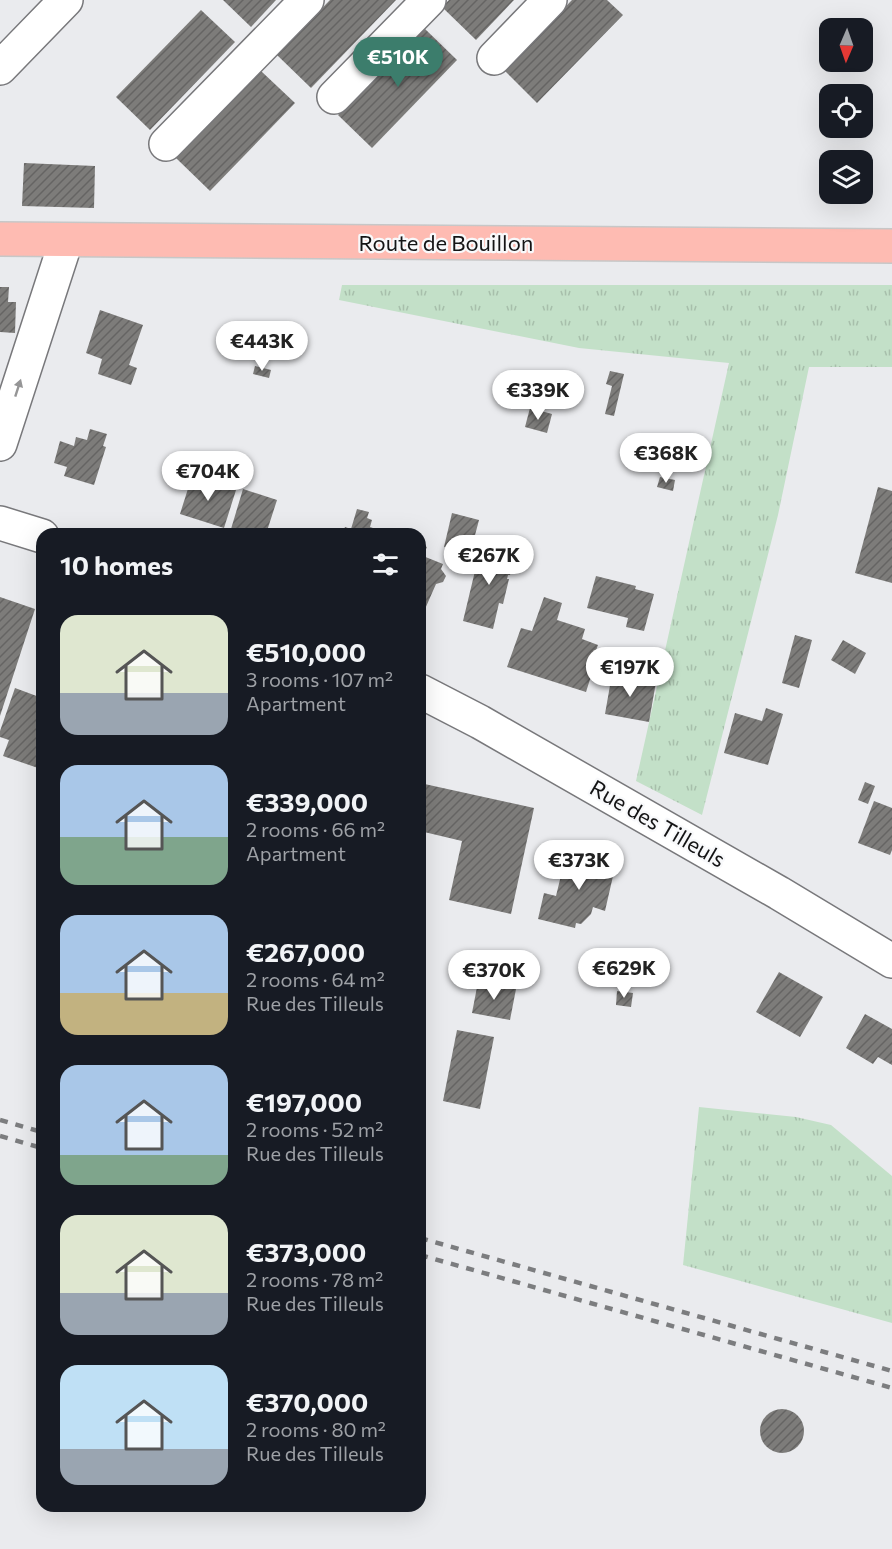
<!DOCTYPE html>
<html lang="en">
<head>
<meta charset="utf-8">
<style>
	body { margin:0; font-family:Commissioner,sans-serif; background:#20242c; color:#f1f3f6; height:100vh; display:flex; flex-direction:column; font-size:22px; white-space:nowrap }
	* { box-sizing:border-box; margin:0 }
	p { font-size:20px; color:#9ea1a6 }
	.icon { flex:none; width:33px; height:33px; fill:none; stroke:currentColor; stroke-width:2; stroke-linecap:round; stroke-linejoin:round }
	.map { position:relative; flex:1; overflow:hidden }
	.side { position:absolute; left:36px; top:528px; width:390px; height:984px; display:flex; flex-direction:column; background:#171b24; border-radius:18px; box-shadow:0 6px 24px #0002 }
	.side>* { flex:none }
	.needle { width:39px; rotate:182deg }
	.controls { position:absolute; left:819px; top:18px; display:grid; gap:12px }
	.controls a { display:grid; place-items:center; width:54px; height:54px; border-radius:12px; background:#171b24; box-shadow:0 6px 24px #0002; font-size:30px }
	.price { position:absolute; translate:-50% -51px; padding:0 14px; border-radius:21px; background:#fff; color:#222; font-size:20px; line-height:39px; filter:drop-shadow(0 2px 3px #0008) }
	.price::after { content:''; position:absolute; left:50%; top:36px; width:18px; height:14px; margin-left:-9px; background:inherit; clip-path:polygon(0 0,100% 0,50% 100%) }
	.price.current { background:#3c7d6c; color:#fff }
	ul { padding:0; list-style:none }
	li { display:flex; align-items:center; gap:18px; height:150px; padding:0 24px }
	li span { display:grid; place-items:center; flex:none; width:168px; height:120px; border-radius:18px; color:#555 }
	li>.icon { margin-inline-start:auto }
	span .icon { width:72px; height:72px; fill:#fffc; stroke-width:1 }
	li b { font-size:26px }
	h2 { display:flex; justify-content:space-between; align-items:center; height:72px; padding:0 24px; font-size:26px }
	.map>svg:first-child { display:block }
</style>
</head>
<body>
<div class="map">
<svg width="892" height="1549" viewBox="0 0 892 1549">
	<defs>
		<pattern id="grass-tufts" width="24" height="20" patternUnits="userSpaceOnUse" patternTransform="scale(1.5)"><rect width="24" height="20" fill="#c3e0c8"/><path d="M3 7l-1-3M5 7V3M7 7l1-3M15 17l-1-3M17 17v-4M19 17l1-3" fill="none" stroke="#a7bfab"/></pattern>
		<pattern id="building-hatch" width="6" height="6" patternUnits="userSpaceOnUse" patternTransform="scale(1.5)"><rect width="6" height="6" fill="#7d7c7a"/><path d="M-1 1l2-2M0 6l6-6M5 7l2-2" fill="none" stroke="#656463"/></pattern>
	</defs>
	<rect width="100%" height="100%" fill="#eaebee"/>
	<g fill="url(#grass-tufts)">
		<polygon points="342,285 892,285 892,367 809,367 778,515 702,815 636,781 729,363 579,348 339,300"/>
		<polygon points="699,1107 796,1117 831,1125 892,1176 892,1323 683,1265"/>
	</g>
	<g fill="url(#building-hatch)">
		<polygon points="223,0 276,0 251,27"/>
		<polygon points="330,0 396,0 311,88 277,55"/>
		<polygon points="449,0 514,0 476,40 442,7"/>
		<polygon points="572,0 607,0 623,15 537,103 504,70"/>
		<polygon points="201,10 235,42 150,130 116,97"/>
		<polygon points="424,28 457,60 372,148 338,115"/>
		<polygon points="261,71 295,103 210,191 176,158"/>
		<polygon points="24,163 95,166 94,208 22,206"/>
		<polygon points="0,287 9,287 8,302 16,302 15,333 0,332"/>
		<polygon points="100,310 143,325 129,365 137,368 131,385 98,374 102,359 86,353"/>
		<polygon points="255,366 271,370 269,378 253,374"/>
		<polygon points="610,371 624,374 614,416 605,414 612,386 606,384"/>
		<polygon points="530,408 552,414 547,433 525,427"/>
		<polygon points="90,429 107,434 103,446 106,447 94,485 64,476 67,467 54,463 60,441 74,446 76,437 87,440"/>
		<polygon points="192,476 236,490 224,528 180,514"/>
		<polygon points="660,477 675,480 673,491 657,487"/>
		<polygon points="878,487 892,491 892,583 855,573"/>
		<polygon points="243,489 277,500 266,534 246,534 231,529"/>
		<polygon points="357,509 369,512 367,518 372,520 370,527 390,534 342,534 345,527 351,529"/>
		<polygon points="452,513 479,520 470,554 444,547"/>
		<polygon points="309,528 325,533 325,534 307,534"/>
		<polygon points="420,544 427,547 423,556 443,564 441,569 446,576 443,582 436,584 425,609 420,607"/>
		<polygon points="481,545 515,554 510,575 508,575 507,579 509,579 503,604 499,603 493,629 463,621 475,571 478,571 479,567 476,567"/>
		<polygon points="596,576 636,586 635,589 654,594 644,631 626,627 628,618 587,608"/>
		<polygon points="0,597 35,609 0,716"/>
		<polygon points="544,597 562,603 557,620 585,629 582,639 598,645 595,653 598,654 586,692 507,667 521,628 532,631"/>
		<polygon points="795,635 812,640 799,688 782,683"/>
		<polygon points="843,640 866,653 855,674 831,660"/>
		<polygon points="612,674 656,682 649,722 605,714"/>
		<polygon points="15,688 42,698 42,757 38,768 3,756 9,740 0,737 0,731"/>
		<polygon points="766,708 783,714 768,765 724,753 735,713 762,721"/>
		<polygon points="865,782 875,786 868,804 858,800"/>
		<polygon points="420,783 534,808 511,914 449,900 462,841 420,831"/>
		<polygon points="874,801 892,808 892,850 890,855 858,843"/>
		<polygon points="567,851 616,863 605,911 593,907 591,914 581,924 576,923 575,928 538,919 544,893 556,896"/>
		<polygon points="420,959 425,960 421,979 420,979"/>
		<polygon points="643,960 654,962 652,973 640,971"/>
		<polygon points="779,972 823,997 800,1037 756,1012"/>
		<polygon points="478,982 516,989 510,1020 472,1013"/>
		<polygon points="617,991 633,993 631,1007 616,1005"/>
		<polygon points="865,1014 892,1029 892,1065 878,1057 873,1064 846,1048"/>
		<polygon points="457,1030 494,1037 480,1109 443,1101"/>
		<circle cx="782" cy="1431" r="22"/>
	</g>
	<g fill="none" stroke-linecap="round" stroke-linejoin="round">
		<g stroke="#78787b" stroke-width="36">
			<g id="minor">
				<polyline points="494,58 550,0"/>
				<polyline points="0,68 66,0"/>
				<polyline points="334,97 429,0"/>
				<polyline points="166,144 307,0"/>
				<polyline points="0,444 66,241"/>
				<polyline points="0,523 42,536"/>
				<polyline points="420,691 480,722 779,893 892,961"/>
			</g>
		</g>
		<g stroke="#c7c7c7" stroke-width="36">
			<polyline id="major" points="0,239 892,246"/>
		</g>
		<use href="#minor" stroke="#fff" stroke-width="33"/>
		<use href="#major" stroke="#febbb2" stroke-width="33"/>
		<g stroke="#7c7d7f" stroke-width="4.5" stroke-dasharray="8 8" stroke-linecap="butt">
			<polyline points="0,1120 42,1132"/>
			<polyline points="0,1136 42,1148"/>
			<polyline points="420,1238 892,1371"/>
			<polyline points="420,1255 892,1388"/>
		</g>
	</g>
	<defs><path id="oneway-solid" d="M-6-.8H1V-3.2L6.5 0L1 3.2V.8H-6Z" transform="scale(1.5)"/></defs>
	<use fill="#959596" href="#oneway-solid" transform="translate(18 388) rotate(-72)"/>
	<g text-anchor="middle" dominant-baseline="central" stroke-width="4.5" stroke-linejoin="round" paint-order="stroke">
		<g font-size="22" fill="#141415" stroke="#f8f9fb">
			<text x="446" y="242">Route de Bouillon</text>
			<text transform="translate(658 823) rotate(30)">Rue des Tilleuls</text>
		</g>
	</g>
</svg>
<div class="controls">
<a><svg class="needle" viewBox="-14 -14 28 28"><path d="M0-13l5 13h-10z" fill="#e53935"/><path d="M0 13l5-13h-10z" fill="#9ea1a6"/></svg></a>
<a><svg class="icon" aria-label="locate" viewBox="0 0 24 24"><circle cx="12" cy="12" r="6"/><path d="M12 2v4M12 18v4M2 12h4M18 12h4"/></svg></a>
<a><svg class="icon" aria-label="layers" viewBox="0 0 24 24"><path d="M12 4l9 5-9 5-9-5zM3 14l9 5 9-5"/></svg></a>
</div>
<b class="price current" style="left:398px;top:88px">€510K</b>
<b class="price" style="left:262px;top:372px">€443K</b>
<b class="price" style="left:538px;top:421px">€339K</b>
<b class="price" style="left:666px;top:484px">€368K</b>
<b class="price" style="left:208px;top:502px">€704K</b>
<b class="price" style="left:489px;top:586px">€267K</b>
<b class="price" style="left:630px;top:698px">€197K</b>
<b class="price" style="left:579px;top:891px">€373K</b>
<b class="price" style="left:624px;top:999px">€629K</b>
<b class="price" style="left:494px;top:1001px">€370K</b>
<section class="side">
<h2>10 homes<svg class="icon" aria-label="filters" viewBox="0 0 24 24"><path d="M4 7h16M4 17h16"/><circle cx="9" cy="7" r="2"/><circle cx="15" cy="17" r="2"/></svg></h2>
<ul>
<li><span style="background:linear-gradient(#dfe7d0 65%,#9aa5b1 0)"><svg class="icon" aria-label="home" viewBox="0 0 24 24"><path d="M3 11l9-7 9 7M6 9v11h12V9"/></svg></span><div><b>€510,000</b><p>3 rooms · 107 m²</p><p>Apartment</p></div></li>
<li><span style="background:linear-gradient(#a9c7e8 60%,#7fa58c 0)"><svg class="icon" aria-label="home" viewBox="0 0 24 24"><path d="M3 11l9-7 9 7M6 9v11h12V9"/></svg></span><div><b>€339,000</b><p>2 rooms · 66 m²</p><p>Apartment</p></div></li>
<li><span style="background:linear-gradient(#a9c7e8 65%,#c2b280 0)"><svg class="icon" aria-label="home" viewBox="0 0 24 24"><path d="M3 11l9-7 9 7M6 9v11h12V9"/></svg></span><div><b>€267,000</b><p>2 rooms · 64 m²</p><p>Rue des Tilleuls</p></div></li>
<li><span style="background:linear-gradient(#a9c7e8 75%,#7fa58c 0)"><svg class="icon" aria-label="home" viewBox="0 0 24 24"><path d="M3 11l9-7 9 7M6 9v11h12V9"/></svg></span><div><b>€197,000</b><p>2 rooms · 52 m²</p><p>Rue des Tilleuls</p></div></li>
<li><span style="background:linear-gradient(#dfe7d0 65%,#9aa5b1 0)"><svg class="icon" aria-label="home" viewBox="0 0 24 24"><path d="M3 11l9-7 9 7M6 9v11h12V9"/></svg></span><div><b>€373,000</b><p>2 rooms · 78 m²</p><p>Rue des Tilleuls</p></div></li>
<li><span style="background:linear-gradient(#bfe0f5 70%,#9aa5b1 0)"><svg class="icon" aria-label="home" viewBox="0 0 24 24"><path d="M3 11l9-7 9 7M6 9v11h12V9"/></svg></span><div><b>€370,000</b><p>2 rooms · 80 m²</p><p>Rue des Tilleuls</p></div></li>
</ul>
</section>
</div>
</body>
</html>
